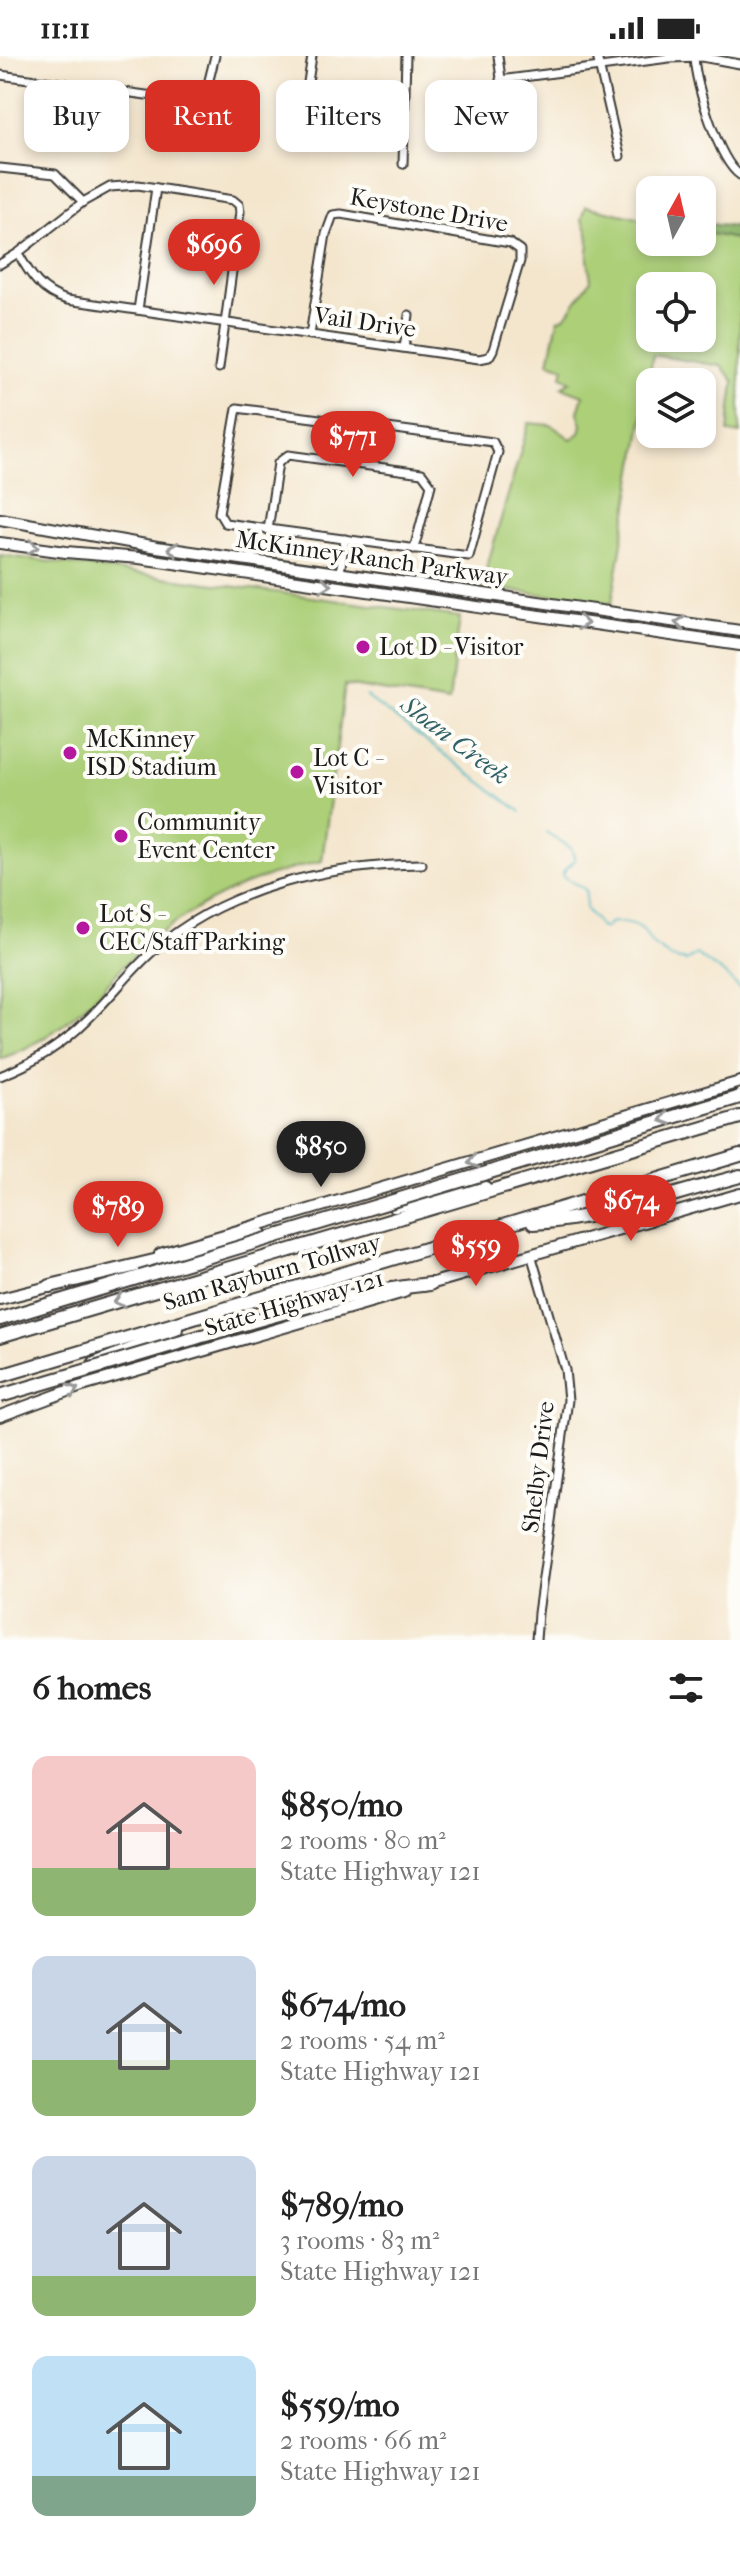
<!DOCTYPE html>
<html lang="en">
<head>
<meta charset="utf-8">
<style>
	body { margin:0; font-family:"IM FELL French Canon",serif; background:#f2f2f2; color:#222; height:100vh; display:flex; flex-direction:column; font-size:30px; white-space:nowrap }
	* { box-sizing:border-box; margin:0 }
	p { font-size:26px; color:#767676 }
	.icon { flex:none; width:44px; height:44px; fill:none; stroke:currentColor; stroke-width:2; stroke-linecap:round; stroke-linejoin:round }
	.map { position:relative; height:1584px; overflow:hidden }
	.side { display:flex; flex-direction:column; background:#fff; flex:1 }
	.side>* { flex:none }
	.banner { position:absolute; left:24px; top:24px; width:692px; height:72px; display:flex; gap:16px }
	.needle { width:52px; rotate:8deg }
	.fabs { position:absolute; left:636px; top:120px; display:grid; gap:16px }
	.fabs a { display:grid; place-items:center; width:80px; height:80px; border-radius:16px; background:#fff; box-shadow:0 4px 12px #0003; font-size:40px }
	.price { position:absolute; translate:-50% -68px; padding:0 18px; border-radius:28px; background:#d93025; color:#fff; font-size:26px; line-height:52px; filter:drop-shadow(0 2px 4px #0008) }
	.price::after { content:''; position:absolute; left:50%; top:48px; width:24px; height:18px; margin-left:-12px; background:inherit; clip-path:polygon(0 0,100% 0,50% 100%) }
	.price.current { background:#222; color:#fff }
	ul { padding:0; list-style:none }
	li { display:flex; align-items:center; gap:24px; height:200px; padding:0 32px }
	li span { display:grid; place-items:center; flex:none; width:224px; height:160px; border-radius:16px; color:#555 }
	li>.icon { margin-inline-start:auto }
	span .icon { width:96px; height:96px; fill:#fffc; stroke-width:1 }
	li b { font-size:34px }
	h2 { display:flex; justify-content:space-between; align-items:center; height:96px; padding:0 32px; font-size:34px }
	.pill { padding:0 28px; border-radius:16px; background:#fff; box-shadow:0 4px 12px #0003; font-size:28px; line-height:72px }
	.pill.current { background:#d93025; color:#fff }
	.status { display:flex; justify-content:space-between; align-items:center; height:56px; padding:0 40px; background:#fff; direction:ltr }
	.status svg { height:22px; fill:currentColor }
	.map>svg:first-child { display:block }
</style>
</head>
<body>
<div class="status"><b>11:11</b><svg viewBox="0 0 49 12"><path d="M0 12V9h3v3zM5 12V6h3v6zM10 12V3h3v9zM15 12V0h3v12zM26 1h20v11H26zM47 4h2v5h-2z"/></svg></div>
<div class="map">
<svg width="740" height="1584" viewBox="0 0 740 1584">
	<rect width="100%" height="100%" fill="#fdfcf7"/>
	<filter id="ink" filterUnits="userSpaceOnUse"><feTurbulence type="fractalNoise" baseFrequency=".0125" numOctaves="2"/><feDisplacementMap in="SourceGraphic" scale="16" xChannelSelector="R" yChannelSelector="G"/><feConvolveMatrix kernelMatrix="1 2 1 2 8 2 1 2 1" color-interpolation-filters="sRGB"/></filter>
	<filter id="wash" filterUnits="userSpaceOnUse"><feTurbulence type="fractalNoise" baseFrequency=".006" numOctaves="4" result="noise"/><feDisplacementMap in="SourceGraphic" scale="32" xChannelSelector="R" yChannelSelector="G"/><feGaussianBlur stdDeviation="1.8" result="paint"/><feColorMatrix in="noise" values="0 0 0 0 0 0 0 0 0 0 0 0 0 0 0 0 0 1.4 0 .05"/><feComposite in="paint" operator="in"/></filter>
	<g filter="url(#wash)">
		<rect width="100%" height="100%" fill="#f4e6cd"/>
		<g fill="#accf78" stroke="#64764a" stroke-width="2" fill-rule="evenodd">
			<path d="M 586,150 L 650,165 L 650,186 L 702,186 L 702,176 L 740,184 L 740,378 L 728,376 L 734,325 L 721,310 L 653,299 L 612,547 L 481,531 L 529,367 L 551,369 L 571,383 L 580,377 L 582,369 L 578,356 L 583,339 L 562,331 L 571,325 L 562,320 L 564,311 L 549,306 L 558,264 L 566,260 L 591,224 C 590,215 587,205 588,196 C 590,183 589,176 582,164 ZM 650,230 L 702,230 L 702,282 L 650,282 Z"/>
			<path d="M 0,499 L 460,561 L 449,646 L 345,629 L 322,805 C 248,822 190,848 134,900 C 120,912 109,927 96,940 C 68,968 37,990 0,1003 Z"/>
		</g>
		<polygon fill="#89b268" stroke="#526742" stroke-width="2" points="702,167 740,172 740,184 702,176"/>
		<g fill="none" stroke-linecap="round" stroke-linejoin="round">
			<g stroke="#49b7c3" stroke-width="2">
				<polyline points="367,641 521,756"/>
				<path d="M 546,776 L 571,792 L 575,804 L 563,816 L 564,821 L 586,834 L 586,853 L 602,872 L 606,872 L 609,867 C 619,865 634,866 642,873 C 647,878 649,886 655,890 C 661,894 665,895 671,902 L 686,905 L 696,898 L 726,919 L 740,933"/>
			</g>
		</g>
	</g>
	<g filter="url(#ink)">
		<g fill="none" stroke-linecap="round" stroke-linejoin="round">
			<g stroke="#3c3a37" stroke-width="11">
				<g id="minor">
					<polyline points="498,0 509,84"/>
					<polyline points="597,0 620,100"/>
					<path d="M 694,1 C 696,28 718,104 740,119"/>
					<polyline points="0,19 190,45 201,43 205,40 215,0"/>
					<polyline points="500,24 669,2 702,1 740,8"/>
					<polyline points="303,59 312,0"/>
					<polyline points="403,108 406,0"/>
					<polyline points="0,112 55,118 83,146"/>
					<path d="M 18,197 C 30,219 42,237 67,244 L 479,303 L 489,301 L 493,294 L 520,205 L 520,194 L 510,187 L 341,158 L 333,159 L 326,178 L 310,279"/>
					<polyline points="0,208 18,197 83,146 110,131 138,129 233,144 239,149 240,156 219,312"/>
					<polyline points="138,254 156,132"/>
					<polyline points="404,292 409,259"/>
					<polygon points="237,352 493,386 498,396 469,500 225,467 219,457"/>
					<polyline points="268,474 278,407 288,399 422,417 431,429 414,493"/>
					<polyline points="251,504 256,472"/>
					<polyline points="340,517 345,483"/>
					<path d="M 0,1020 C 32,1008 63,988 87,964 C 110,942 130,915 154,894 C 226,831 329,809 422,808"/>
					<polyline points="531,1198 565,1314 568,1344 538,1557 536,1584"/>
				</g>
			</g>
			<g stroke="#3c3a37" stroke-width="14">
				<g id="secondary">
					<polyline points="0,463 157,491 740,575"/>
					<polyline points="0,487 66,496 139,502 740,589"/>
					<polyline points="160,1198 740,1026"/>
					<polyline points="423,1230 740,1138"/>
					<polyline points="0,1243 56,1229"/>
					<polyline points="0,1360 79,1331 404,1236"/>
				</g>
			</g>
			<g stroke="#3c3a37" stroke-width="16">
				<g id="motorway">
					<polyline points="394,1150 485,1132"/>
					<path d="M 533,1167 C 603,1163 672,1138 740,1120"/>
					<polyline points="50,1230 262,1179"/>
					<polyline points="0,1263 140,1221"/>
					<polyline points="0,1280 740,1061"/>
					<path d="M 192,1283 C 271,1260 348,1236 430,1228"/>
					<polyline points="94,1308 163,1281 176,1273"/>
					<polyline points="0,1320 740,1099"/>
				</g>
			</g>
			<use href="#minor" stroke="#fff" stroke-width="7"/>
			<use href="#secondary" stroke="#fff" stroke-width="10"/>
			<use href="#motorway" stroke="#fff" stroke-width="12"/>
			<g stroke="#3c3a37" stroke-width="16" stroke-linecap="butt">
				<g id="motorway-bridge">
					<polyline points="140,1221 740,1041"/>
					<polyline points="0,1340 192,1283"/>
				</g>
			</g>
			<use href="#motorway-bridge" stroke="#fff" stroke-width="12"/>
		</g>
		<defs><path id="oneway-chevron" d="M-2-3.5L2.5 0L-2 3.5" fill="none" stroke-width="1.6" stroke-linecap="round" stroke-linejoin="round" transform="scale(2)"/></defs>
		<g stroke="#999">
			<use href="#oneway-chevron" transform="translate(33 491) rotate(8)"/>
			<use href="#oneway-chevron" transform="translate(173 493) rotate(-172)"/>
			<use href="#oneway-chevron" transform="translate(326 529) rotate(8)"/>
			<use href="#oneway-chevron" transform="translate(583 567) rotate(8)"/>
			<use href="#oneway-chevron" transform="translate(680 567) rotate(-172)"/>
			<use href="#oneway-chevron" transform="translate(665 1063) rotate(163)"/>
			<use href="#oneway-chevron" transform="translate(473 1106) rotate(164)"/>
			<use href="#oneway-chevron" transform="translate(119 1245) rotate(164)"/>
			<use href="#oneway-chevron" transform="translate(73 1334) rotate(-19)"/>
		</g>
	</g>
	<g fill="#b5179e" stroke="#fdfcf7" stroke-width="3">
		<circle cx="363" cy="591" r="8"/>
		<circle cx="70" cy="697" r="8"/>
		<circle cx="297" cy="716" r="8"/>
		<circle cx="121" cy="780" r="8"/>
		<circle cx="83" cy="872" r="8"/>
	</g>
	<g text-anchor="middle" dominant-baseline="central" stroke-width="8" stroke-linejoin="round" paint-order="stroke">
		<g font-size="24" fill="#1c1c1c" stroke="#fdfcf7">
			<text transform="translate(429 154) rotate(10)">Keystone Drive</text>
			<text transform="translate(365 266) rotate(8)">Vail Drive</text>
			<text transform="translate(372 502) rotate(8)">McKinney Ranch Parkway</text>
			<text transform="translate(272 1216) rotate(-16)">Sam Rayburn Tollway</text>
			<text transform="translate(294 1247) rotate(-16)">State Highway 121</text>
			<text transform="translate(538 1411) rotate(-83)">Shelby Drive</text>
		</g>
		<g font-size="24" fill="#1c1c1c" stroke="#fdfcf7" text-anchor="start">
			<text x="379" y="591">Lot D - Visitor</text>
			<text x="86" y="683">McKinney<tspan x="86" dy="28">ISD Stadium</tspan></text>
			<text x="313" y="702">Lot C -<tspan x="313" dy="28">Visitor</tspan></text>
			<text x="137" y="766">Community<tspan x="137" dy="28">Event Center</tspan></text>
			<text x="99" y="858">Lot S -<tspan x="99" dy="28">CEC/Staff Parking</tspan></text>
		</g>
		<g font-size="26" font-style="italic" fill="#306267" stroke="#fdfcf7">
			<text transform="translate(455 684) rotate(37)">Sloan Creek</text>
		</g>
	</g>
</svg>
<div class="fabs">
<a><svg class="needle" viewBox="-14 -14 28 28"><path d="M0-13l5 13h-10z" fill="#e53935"/><path d="M0 13l5-13h-10z" fill="#767676"/></svg></a>
<a><svg class="icon" aria-label="locate" viewBox="0 0 24 24"><circle cx="12" cy="12" r="6"/><path d="M12 2v4M12 18v4M2 12h4M18 12h4"/></svg></a>
<a><svg class="icon" aria-label="layers" viewBox="0 0 24 24"><path d="M12 4l9 5-9 5-9-5zM3 14l9 5 9-5"/></svg></a>
</div>
<b class="price" style="left:214px;top:231px">$696</b>
<b class="price" style="left:353px;top:423px">$771</b>
<b class="price current" style="left:321px;top:1133px">$850</b>
<b class="price" style="left:631px;top:1187px">$674</b>
<b class="price" style="left:118px;top:1193px">$789</b>
<b class="price" style="left:476px;top:1232px">$559</b>
<div class="banner">
<a class="pill">Buy</a>
<a class="pill current">Rent</a>
<a class="pill">Filters</a>
<a class="pill">New</a>
</div>
</div>
<section class="side">
<h2>6 homes<svg class="icon" aria-label="filters" viewBox="0 0 24 24"><path d="M4 7h16M4 17h16"/><circle cx="9" cy="7" r="2"/><circle cx="15" cy="17" r="2"/></svg></h2>
<ul>
<li><span style="background:linear-gradient(#f6c9c9 70%,#8fb573 0)"><svg class="icon" aria-label="home" viewBox="0 0 24 24"><path d="M3 11l9-7 9 7M6 9v11h12V9"/></svg></span><div><b>$850/mo</b><p>2 rooms · 80 m²</p><p>State Highway 121</p></div></li>
<li><span style="background:linear-gradient(#c9d6e8 65%,#8fb573 0)"><svg class="icon" aria-label="home" viewBox="0 0 24 24"><path d="M3 11l9-7 9 7M6 9v11h12V9"/></svg></span><div><b>$674/mo</b><p>2 rooms · 54 m²</p><p>State Highway 121</p></div></li>
<li><span style="background:linear-gradient(#c9d6e8 75%,#8fb573 0)"><svg class="icon" aria-label="home" viewBox="0 0 24 24"><path d="M3 11l9-7 9 7M6 9v11h12V9"/></svg></span><div><b>$789/mo</b><p>3 rooms · 83 m²</p><p>State Highway 121</p></div></li>
<li><span style="background:linear-gradient(#bfe0f5 75%,#7fa58c 0)"><svg class="icon" aria-label="home" viewBox="0 0 24 24"><path d="M3 11l9-7 9 7M6 9v11h12V9"/></svg></span><div><b>$559/mo</b><p>2 rooms · 66 m²</p><p>State Highway 121</p></div></li>
</ul>
</section>
</body>
</html>
